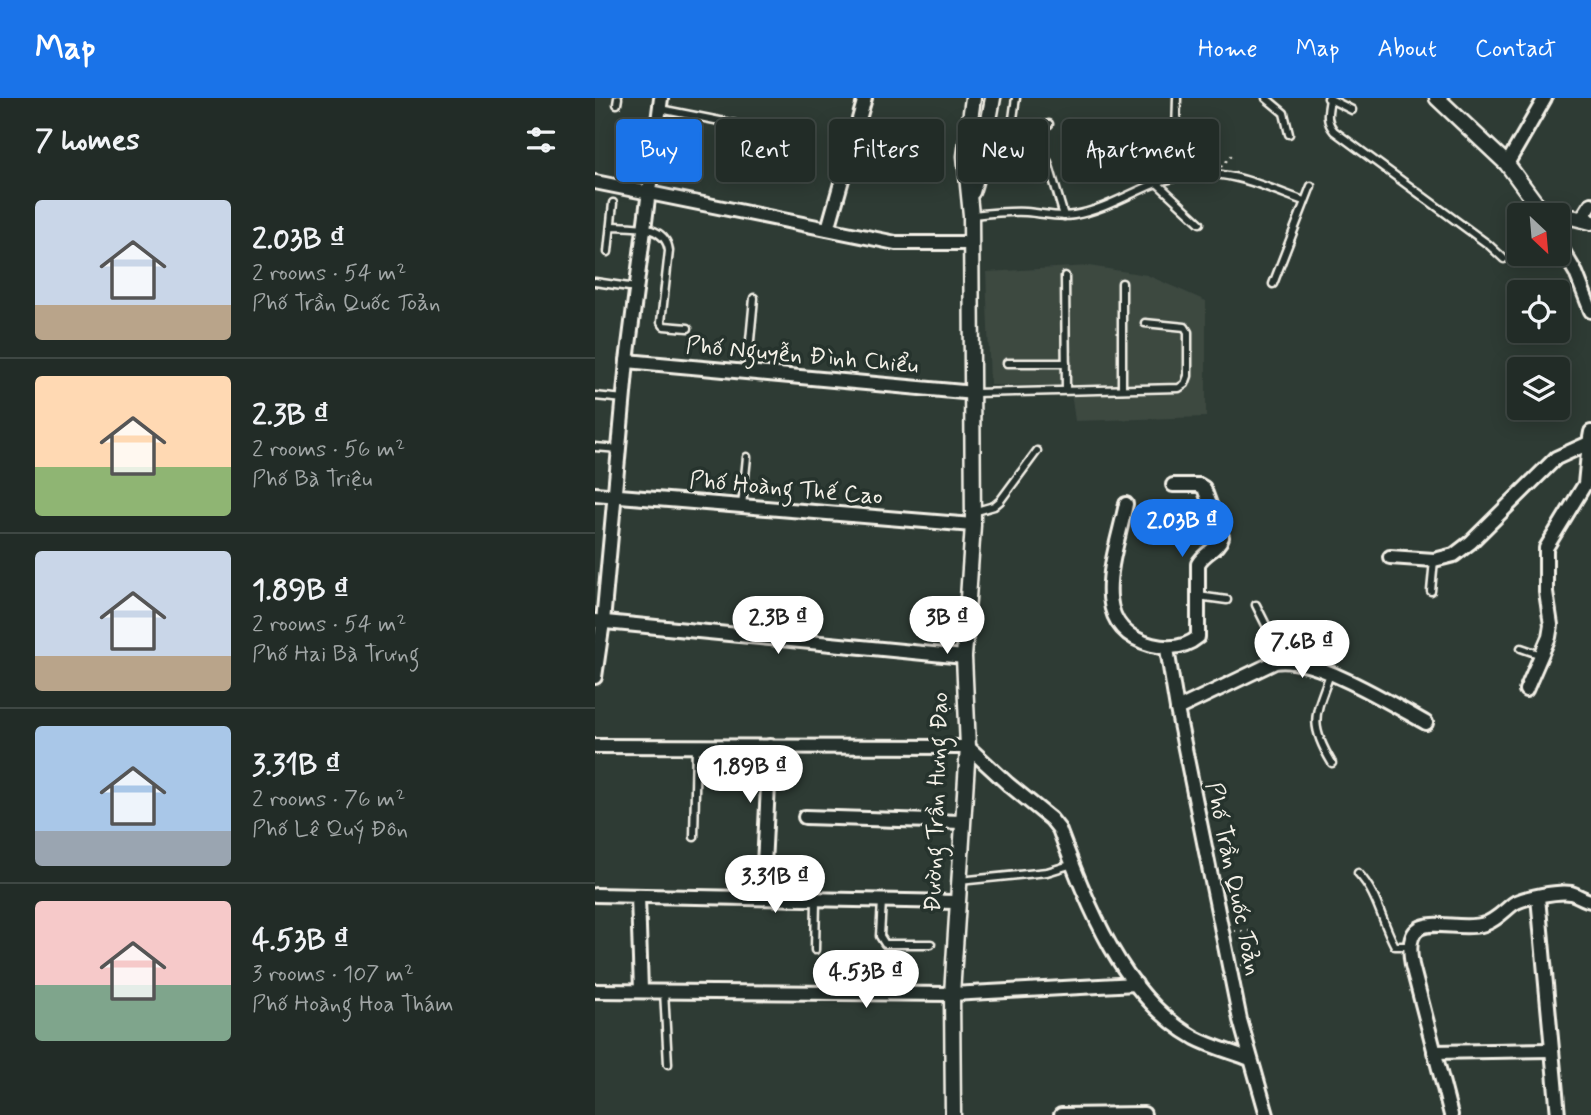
<!DOCTYPE html>
<html lang="en">
<head>
<meta charset="utf-8">
<style>
	body { margin:0; font-family:Mynerve,sans-serif; background:#2e3833; color:#f1f3f6; height:100vh; display:flex; flex-direction:column; font-size:26px; white-space:nowrap }
	* { box-sizing:border-box; margin:0 }
	p { font-size:23px; color:#a2a7a7 }
	.icon { flex:none; width:38px; height:38px; fill:none; stroke:currentColor; stroke-width:2; stroke-linecap:round; stroke-linejoin:round }
	.map { position:relative; flex:1; overflow:hidden }
	.panel { display:flex; flex-direction:column; background:#222c27; width:595px }
	.panel>* { flex:none }
	.guide { position:absolute; left:21px; top:21px; width:665px; height:63px; display:flex; gap:14px }
	.needle { width:46px; rotate:154deg }
	.controls { position:absolute; left:912px; top:105px; display:grid; gap:14px }
	.controls a { display:grid; place-items:center; width:63px; height:63px; border-radius:7px; background:#222c27; box-shadow:0 4px 18px #0003,0 0 0 2px #3f4844; font-size:35px }
	.price { position:absolute; translate:-50% -60px; padding:0 16px; border-radius:24px; background:#fff; color:#222; font-size:23px; line-height:46px; filter:drop-shadow(0 2px 4px #0008) }
	.price::after { content:''; position:absolute; left:50%; top:42px; width:21px; height:16px; margin-left:-10px; background:inherit; clip-path:polygon(0 0,100% 0,50% 100%) }
	.price.current { background:#1a73e8; color:#fff }
	ul { padding:0; list-style:none }
	li { display:flex; align-items:center; gap:21px; height:175px; padding:0 35px }
	li+li { border-top:2px solid #3f4844 }
	li span { display:grid; place-items:center; flex:none; width:196px; height:140px; border-radius:7px; color:#555 }
	li>.icon { margin-inline-start:auto }
	span .icon { width:84px; height:84px; fill:#fffc; stroke-width:1 }
	li b { font-size:30px }
	h2 { display:flex; justify-content:space-between; align-items:center; height:84px; padding:0 35px; font-size:30px }
	.pill { padding:0 24px; border-radius:7px; background:#222c27; box-shadow:0 4px 18px #0003,0 0 0 2px #3f4844; font-size:24px; line-height:63px }
	.pill.current { background:#1a73e8; color:#fff }
	header { display:flex; align-items:center; gap:42px; box-sizing:border-box; height:98px; padding:0 35px; background:#1a73e8; color:#fff }
	header strong { font-size:33px }
	nav { display:flex; gap:38px; margin-inline-start:auto; font-size:24px }
	main { display:flex; flex:1; min-height:0 }
	.map>svg:first-child { display:block }
</style>
</head>
<body>
<header>
<strong>Map</strong>
<nav><a>Home</a><a>Map</a><a>About</a><a>Contact</a></nav>
</header>
<main>
<section class="panel">
<h2>7 homes<svg class="icon" aria-label="filters" viewBox="0 0 24 24"><path d="M4 7h16M4 17h16"/><circle cx="9" cy="7" r="2"/><circle cx="15" cy="17" r="2"/></svg></h2>
<ul>
<li><span style="background:linear-gradient(#c9d6e8 75%,#b9a48a 0)"><svg class="icon" aria-label="home" viewBox="0 0 24 24"><path d="M3 11l9-7 9 7M6 9v11h12V9"/></svg></span><div><b>2.03B ₫</b><p>2 rooms · 54 m²</p><p>Phố Trần Quốc Toản</p></div></li>
<li><span style="background:linear-gradient(#ffd9b3 65%,#8fb573 0)"><svg class="icon" aria-label="home" viewBox="0 0 24 24"><path d="M3 11l9-7 9 7M6 9v11h12V9"/></svg></span><div><b>2.3B ₫</b><p>2 rooms · 56 m²</p><p>Phố Bà Triệu</p></div></li>
<li><span style="background:linear-gradient(#c9d6e8 75%,#b9a48a 0)"><svg class="icon" aria-label="home" viewBox="0 0 24 24"><path d="M3 11l9-7 9 7M6 9v11h12V9"/></svg></span><div><b>1.89B ₫</b><p>2 rooms · 54 m²</p><p>Phố Hai Bà Trưng</p></div></li>
<li><span style="background:linear-gradient(#a9c7e8 75%,#9aa5b1 0)"><svg class="icon" aria-label="home" viewBox="0 0 24 24"><path d="M3 11l9-7 9 7M6 9v11h12V9"/></svg></span><div><b>3.31B ₫</b><p>2 rooms · 76 m²</p><p>Phố Lê Quý Đôn</p></div></li>
<li><span style="background:linear-gradient(#f6c9c9 60%,#7fa58c 0)"><svg class="icon" aria-label="home" viewBox="0 0 24 24"><path d="M3 11l9-7 9 7M6 9v11h12V9"/></svg></span><div><b>4.53B ₫</b><p>3 rooms · 107 m²</p><p>Phố Hoàng Hoa Thám</p></div></li>
</ul>
</section>
<div class="map">
<svg width="996" height="1017" viewBox="0 0 996 1017">
	<rect width="100%" height="100%" fill="#2e3b34"/>
	<filter id="ink" filterUnits="userSpaceOnUse"><feTurbulence type="fractalNoise" baseFrequency=".0143" numOctaves="2"/><feDisplacementMap in="SourceGraphic" scale="14" xChannelSelector="R" yChannelSelector="G"/><feConvolveMatrix kernelMatrix="1 2 1 2 8 2 1 2 1" color-interpolation-filters="sRGB"/></filter>
	<g filter="url(#ink)">
		<polygon fill="#3c4841" points="494,168 552,177 611,203 611,319 480,323 475,288 395,287 391,174"/>
		<g fill="none" stroke-linecap="round" stroke-linejoin="round">
			<g stroke="#f4f1e8" stroke-width="11">
				<g id="service">
					<polyline points="671,0 689,15 694,36"/>
					<polyline points="733,0 757,12"/>
					<path d="M 735,1 C 733,14 730,22 739,33 L 894,147 L 909,161"/>
					<polyline points="22,6 23,0"/>
					<polyline points="65,11 140,26"/>
					<polyline points="581,35 582,0"/>
					<polyline points="414,40 454,26"/>
					<polyline points="453,64 469,118"/>
					<path d="M 387,73 C 419,51 415,36 421,0"/>
					<polyline points="562,85 605,125"/>
					<path d="M 378,117 C 396,115 414,113 431,114 C 447,115 463,120 479,117 C 505,113 531,98 554,88 C 615,62 652,82 709,103"/>
					<path d="M 16,128 C 37,129 71,126 74,153 L 66,224 L 69,228 L 93,230"/>
					<polyline points="13,154 18,105"/>
					<polyline points="470,178 471,292"/>
					<polyline points="0,184 41,190"/>
					<polyline points="678,186 716,88"/>
					<polyline points="412,265 471,265"/>
					<polyline points="152,274 159,200"/>
					<polyline points="527,291 527,185"/>
					<polyline points="379,295 584,290 590,286 593,278 593,234 590,229 550,225"/>
					<polyline points="0,298 29,301"/>
					<polyline points="0,349 24,351"/>
					<polyline points="147,408 152,359"/>
					<polyline points="378,414 399,408 405,403 442,353"/>
					<polyline points="836,493 839,462"/>
					<polyline points="603,498 632,502"/>
					<polyline points="661,507 675,535 680,564"/>
					<polyline points="926,550 946,557"/>
					<path d="M 735,576 C 720,617 713,625 737,665"/>
					<polyline points="99,739 101,648"/>
					<path d="M 763,775 C 783,796 786,823 800,848 L 813,848"/>
					<polyline points="364,783 452,774 478,766"/>
					<polyline points="287,803 285,838 290,846 336,846"/>
					<polyline points="220,852 221,802"/>
					<polyline points="69,893 73,966"/>
				</g>
			</g>
			<g stroke="#f4f1e8" stroke-width="18">
				<g id="minor">
					<polyline points="912,66 950,0"/>
					<polyline points="0,84 301,145 376,145"/>
					<polyline points="987,120 996,106"/>
					<polyline points="233,131 270,0"/>
					<polyline points="962,143 981,175 996,213"/>
					<polyline points="32,263 379,295"/>
					<polyline points="0,396 378,427"/>
					<path d="M 531,406 C 521,456 489,529 557,547 C 573,551 590,550 603,539 L 603,466 C 609,454 623,452 627,439 L 609,390 L 604,387 L 578,387"/>
					<polyline points="795,459 839,462 859,457 876,444 961,360 994,345 996,334"/>
					<polyline points="0,523 369,559"/>
					<polyline points="572,551 582,611 645,922 672,1017"/>
					<polyline points="0,579 8,524 32,263 66,0"/>
					<polyline points="931,592 954,539 956,527 951,494 951,450 990,386 994,345"/>
					<path d="M 582,611 L 680,564 C 718,557 797,606 831,625"/>
					<path d="M 0,648 L 373,649 L 413,686 L 456,721 L 464,731 C 492,805 527,899 600,940 C 617,949 637,954 655,961"/>
					<polyline points="210,719 367,724"/>
					<polyline points="169,767 175,648"/>
					<polyline points="0,797 361,804"/>
					<polyline points="43,798 46,893"/>
					<polyline points="943,799 963,1017"/>
					<polyline points="0,893 357,896 541,886"/>
					<polyline points="839,954 956,952"/>
					<polyline points="466,1017 549,1016"/>
					<path d="M 856,1017 L 817,867 C 806,807 852,834 886,827 C 898,825 909,813 918,806 C 928,799 964,793 976,795 C 983,797 989,802 996,803"/>
				</g>
			</g>
			<g stroke="#f4f1e8" stroke-width="19">
				<g id="tertiary">
					<polyline points="842,0 912,66 945,111 996,124"/>
					<polyline points="377,94 387,60 398,0"/>
					<polyline points="358,1017 357,896 373,649 369,559 378,427 376,117 370,58 378,0"/>
				</g>
			</g>
			<g stroke="#f4f1e8" stroke-width="2" stroke-dasharray="2 5" stroke-linecap="butt">
				<polyline points="626,69 637,57"/>
				<polyline points="639,833 659,833"/>
				<polyline points="646,867 662,866"/>
			</g>
			<use href="#service" stroke="#26332d" stroke-width="6"/>
			<use href="#minor" stroke="#26332d" stroke-width="12"/>
			<use href="#tertiary" stroke="#26332d" stroke-width="14"/>
		</g>
	</g>
	<g text-anchor="middle" dominant-baseline="central" stroke-width="7" stroke-linejoin="round" paint-order="stroke">
		<g font-size="24" fill="#f4f1e8" stroke="#26332d">
			<text transform="translate(207 258) rotate(5)">Phố Nguyễn Đình Chiểu</text>
			<text transform="translate(191 391) rotate(5)">Phố Hoàng Thế Cao</text>
			<text transform="translate(342 704) rotate(-88)">Đường Trần Hưng Đạo</text>
			<text transform="translate(638 781) rotate(78)">Phố Trần Quốc Toản</text>
		</g>
	</g>
</svg>
<div class="controls">
<a><svg class="needle" viewBox="-14 -14 28 28"><path d="M0-13l5 13h-10z" fill="#e53935"/><path d="M0 13l5-13h-10z" fill="#a2a7a7"/></svg></a>
<a><svg class="icon" aria-label="locate" viewBox="0 0 24 24"><circle cx="12" cy="12" r="6"/><path d="M12 2v4M12 18v4M2 12h4M18 12h4"/></svg></a>
<a><svg class="icon" aria-label="layers" viewBox="0 0 24 24"><path d="M12 4l9 5-9 5-9-5zM3 14l9 5 9-5"/></svg></a>
</div>
<b class="price current" style="left:587px;top:461px">2.03B ₫</b>
<b class="price" style="left:183px;top:558px">2.3B ₫</b>
<b class="price" style="left:352px;top:558px">3B ₫</b>
<b class="price" style="left:707px;top:582px">7.6B ₫</b>
<b class="price" style="left:155px;top:707px">1.89B ₫</b>
<b class="price" style="left:180px;top:817px">3.31B ₫</b>
<b class="price" style="left:271px;top:912px">4.53B ₫</b>
<div class="guide">
<a class="pill current">Buy</a>
<a class="pill">Rent</a>
<a class="pill">Filters</a>
<a class="pill">New</a>
<a class="pill">Apartment</a>
</div>
</div>
</main>
</body>
</html>
